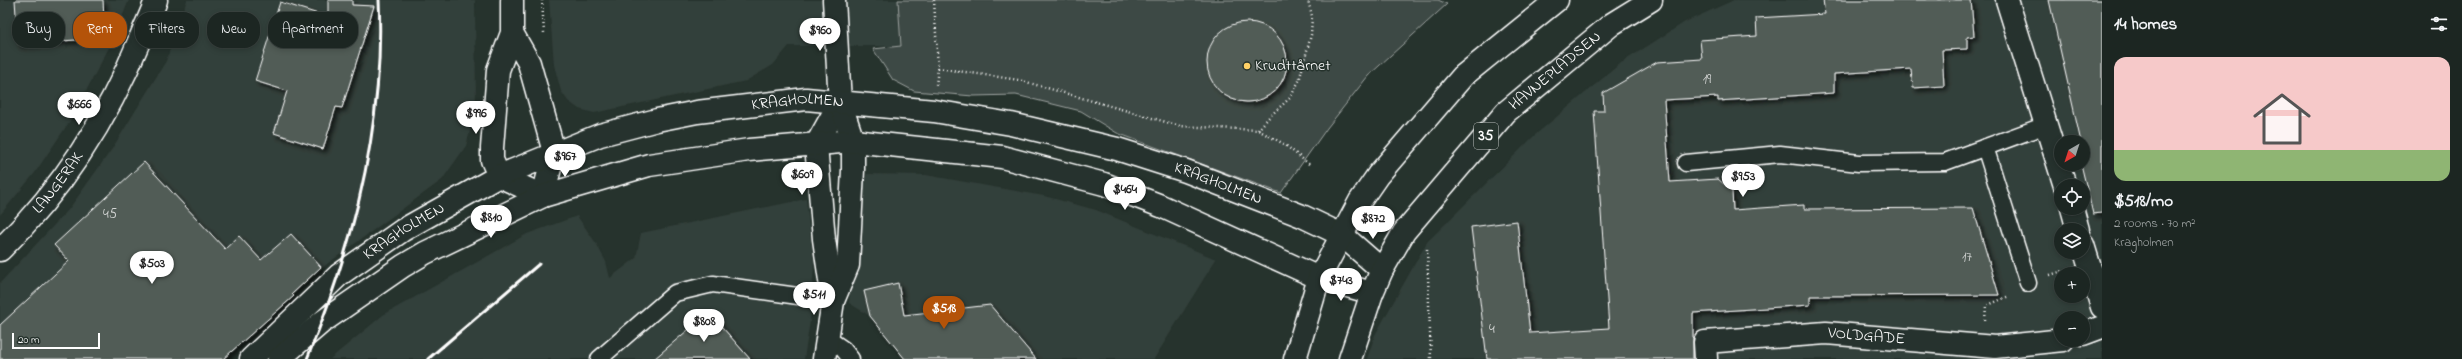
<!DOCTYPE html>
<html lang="en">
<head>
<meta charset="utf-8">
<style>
	body { margin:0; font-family:"Indie Flower",sans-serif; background:#29322f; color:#f1f3f6; height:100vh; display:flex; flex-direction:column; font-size:15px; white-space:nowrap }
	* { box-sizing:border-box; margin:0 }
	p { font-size:13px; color:#a0a5a5 }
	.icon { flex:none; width:22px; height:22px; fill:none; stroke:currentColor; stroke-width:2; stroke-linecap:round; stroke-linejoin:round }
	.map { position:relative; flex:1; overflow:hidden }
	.panel { display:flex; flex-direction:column; background:#1c2622; width:360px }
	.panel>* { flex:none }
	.hud { position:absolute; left:12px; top:12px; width:380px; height:36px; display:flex; gap:8px }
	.needle { width:26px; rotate:219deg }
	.fabs { position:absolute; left:2054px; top:135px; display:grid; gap:8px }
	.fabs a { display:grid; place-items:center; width:36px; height:36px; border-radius:50%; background:#1c2622; box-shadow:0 2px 6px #0003,0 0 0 1px #3a4340; font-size:20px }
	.scale { position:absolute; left:12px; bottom:10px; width:88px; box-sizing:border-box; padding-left:4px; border:2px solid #fff; border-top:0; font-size:11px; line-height:14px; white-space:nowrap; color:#fff; -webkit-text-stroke:3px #26332d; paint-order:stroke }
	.price { position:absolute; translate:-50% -34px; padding:0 9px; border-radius:14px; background:#fff; color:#222; font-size:13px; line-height:26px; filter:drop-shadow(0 1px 2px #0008) }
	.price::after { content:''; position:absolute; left:50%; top:24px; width:12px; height:9px; margin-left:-6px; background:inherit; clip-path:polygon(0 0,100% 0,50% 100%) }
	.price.current { background:#b45309; color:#fff }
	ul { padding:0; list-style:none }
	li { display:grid; align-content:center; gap:8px; height:212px; padding:0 12px }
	li span { display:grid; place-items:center; height:124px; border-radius:12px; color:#555 }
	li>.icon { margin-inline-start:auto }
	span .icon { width:72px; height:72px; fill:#fffc; stroke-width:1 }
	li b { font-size:17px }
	h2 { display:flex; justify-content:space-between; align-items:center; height:48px; padding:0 12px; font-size:17px }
	.tag { padding:0 14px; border-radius:16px; background:#1c2622; box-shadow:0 2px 6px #0003,0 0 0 1px #3a4340; font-size:14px; line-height:36px }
	.tag.current { background:#b45309; color:#fff }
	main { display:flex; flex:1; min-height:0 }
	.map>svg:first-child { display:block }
</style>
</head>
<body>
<main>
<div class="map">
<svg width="2102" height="359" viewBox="0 0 2102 359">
	<defs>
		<filter id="shadow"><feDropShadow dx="3.5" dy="3.5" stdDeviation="2" flood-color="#0009"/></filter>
	</defs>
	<rect width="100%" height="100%" fill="#26332d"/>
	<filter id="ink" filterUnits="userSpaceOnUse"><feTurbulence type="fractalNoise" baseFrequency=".025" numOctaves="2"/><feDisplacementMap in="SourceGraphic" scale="8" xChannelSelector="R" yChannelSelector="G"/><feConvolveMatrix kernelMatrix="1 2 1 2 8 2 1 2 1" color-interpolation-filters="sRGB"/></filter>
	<g filter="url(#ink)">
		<g fill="#333f3a" fill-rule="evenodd">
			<polygon points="0,0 129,0 112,42 70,121 34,174 0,215"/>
			<polygon points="187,0 475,0 476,109 466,146 442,180 327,264 223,359 0,359 0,283 69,209 112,149 166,61"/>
			<polygon points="549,0 898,0 901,46 789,46 773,65 746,81 594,113 579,109 568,101 561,91 554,65"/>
			<path d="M 1734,0 L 2102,0 L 2102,359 L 1367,359 L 1375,335 L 1427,242 L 1535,135 L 1621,63 L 1685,22 ZM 2061,142 L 2083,142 L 2083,164 L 2061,164 ZM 2061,186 L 2083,186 L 2083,208 L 2061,208 ZM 2061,230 L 2083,230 L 2083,252 L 2061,252 ZM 2061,274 L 2083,274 L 2083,296 L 2061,296 ZM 2061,318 L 2083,318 L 2083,340 L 2061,340 Z"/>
			<polygon points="867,174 926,175 1044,196 1096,210 1216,259 1154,359 905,359 870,316 849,303 859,192"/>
			<polygon points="806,199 814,264 810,321 804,359 330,359 383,315 527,234 577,216 596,243 606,262 610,278 636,258 641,233"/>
		</g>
		<polygon fill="#3e4944" stroke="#9ea4a2" points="898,0 1438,0 1447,4 1368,76 1327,128 1281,193 1117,133 1081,111 1016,95 973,96 914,91 893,80 873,49 901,46"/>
		<g fill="#515c57" stroke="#fff" filter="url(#shadow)">
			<polygon points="15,0 103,0 105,38 18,44"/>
			<polygon points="328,0 352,0 352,5 374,6 342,108 336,107 323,149 274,133 287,91 255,81 280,2 328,17"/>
			<polygon points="1823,0 1971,0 1974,36 1967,37 1967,49 1942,50 1944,86 1913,88 1911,69 1834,74 1834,93 1718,101 1718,97 1664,100 1670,182 1718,179 1732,191 1733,210 1804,205 1804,209 1973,208 1999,295 1810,296 1810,305 1693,313 1693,359 1487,359 1471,227 1517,221 1530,333 1609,328 1594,111 1604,111 1603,93 1657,62 1702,59 1700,40 1757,36 1756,18 1825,14"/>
			<polygon points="2049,0 2102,0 2102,213 2093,214 2081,164 2083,164 2083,142 2081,142"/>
			<circle cx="1247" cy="62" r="40"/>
			<polygon points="144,162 225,249 239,236 261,260 291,234 321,267 292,294 294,296 223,359 0,359 0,325 69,261 54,245"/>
			<polygon points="898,283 904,315 990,305 1036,359 905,359 870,316 864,291"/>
			<polygon points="709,312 750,359 654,359"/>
		</g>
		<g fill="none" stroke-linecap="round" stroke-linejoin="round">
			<g stroke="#fff" stroke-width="19">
				<g id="lane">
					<polyline points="1985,147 2028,283"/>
					<polyline points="1686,163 1780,154 1859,163 1945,162 2046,125"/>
					<polyline points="827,338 843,349 851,359"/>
					<polyline points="599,359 675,293 713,284 833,301"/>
				</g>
			</g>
			<g stroke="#fff" stroke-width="25">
				<g id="street">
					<polyline points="512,0 512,33 498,70 492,148 492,160 499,176 543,196 554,152 529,63 512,33"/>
					<polyline points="2007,0 2065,186"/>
					<polyline points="2072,208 2078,230"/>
					<polyline points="2083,245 2102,307"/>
					<path id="s1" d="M 0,250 C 61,191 108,118 140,39 C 145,26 152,13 156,0"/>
					<polyline points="833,301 824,239 816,145 840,102"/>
					<polyline points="2083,334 2102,327"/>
					<polyline points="824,359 833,301 848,265 853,170 853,141 840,102 834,0"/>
					<path id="s2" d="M 1706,359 L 1705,342 L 1826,333 L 1995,347 L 2063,340"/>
				</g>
			</g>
			<g stroke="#fff" stroke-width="25">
				<g id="secondary">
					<path id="s3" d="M 251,359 L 339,275 L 403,230 L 499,176 L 600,135 L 657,120 L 697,112 L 806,99 L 934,111 L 1011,124 L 1117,149 L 1186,171 L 1302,216 L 1342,235 L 1382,270"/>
					<polyline points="279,359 322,322 403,266 425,253 543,196 649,165 749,150 853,141 1002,157 1104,184 1161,206 1319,278 1372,293"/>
				</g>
			</g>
			<g stroke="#fff" stroke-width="25">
				<g id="primary">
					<polyline points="1295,359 1319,278 1360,201 1378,175 1463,76 1557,0"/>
					<path id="s4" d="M 1350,359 L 1372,293 L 1382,270 L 1404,232 L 1506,112 L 1612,24 L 1651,0"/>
				</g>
			</g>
			<g stroke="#fff" stroke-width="2.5" stroke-dasharray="1 3" stroke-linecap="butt">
				<polyline points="542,0 544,33"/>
				<polyline points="934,0 938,68 936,85"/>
				<polyline points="938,68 1019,80 1180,126 1258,130 1284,144 1310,165"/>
				<polyline points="1258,130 1270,116 1290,98 1299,81 1311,35 1312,16 1308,0"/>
				<polyline points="1427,249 1431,359"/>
				<polyline points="2050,275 2063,271"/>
				<polyline points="1985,320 1986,306 2009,296"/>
			</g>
			<use href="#lane" stroke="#26332d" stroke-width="16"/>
			<use href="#street" stroke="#26332d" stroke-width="22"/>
			<use href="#secondary" stroke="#26332d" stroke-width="22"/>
			<use href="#primary" stroke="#26332d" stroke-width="22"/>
			<g stroke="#fff" stroke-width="3">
				<path d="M 307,359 C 354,245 385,124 379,0"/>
				<polyline points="428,359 539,264"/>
			</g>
		</g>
	</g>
	<circle fill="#ffd166" stroke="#26332d" stroke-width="1.5" cx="1247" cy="66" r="4"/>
	<g text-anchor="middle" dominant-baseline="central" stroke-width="3" stroke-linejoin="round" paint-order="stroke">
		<g font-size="14" fill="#d4d6d5">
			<text x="1707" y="79">19</text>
			<text x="110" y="214">45</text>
			<text x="1967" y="257">17</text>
			<text x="1492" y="329">4</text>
		</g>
		<rect fill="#26332d" stroke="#bec2c0" stroke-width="1" x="1474" y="123" width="24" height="26" rx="3"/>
		<g font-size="15" font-weight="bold" fill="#fff">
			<text x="1486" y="136">35</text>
		</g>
		<g font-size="16" fill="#fff" stroke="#26332d" text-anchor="start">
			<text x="1255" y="66">Krudttårnet</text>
		</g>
		<g font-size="16" fill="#fff" stroke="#26332d">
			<text stroke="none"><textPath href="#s4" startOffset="360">HAVNEPLADSEN</textPath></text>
			<text stroke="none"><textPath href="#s3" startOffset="620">KRAGHOLMEN</textPath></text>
			<text stroke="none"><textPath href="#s1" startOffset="89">LANGERAK</textPath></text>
			<text stroke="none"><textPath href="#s3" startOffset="1051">KRAGHOLMEN</textPath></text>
			<text stroke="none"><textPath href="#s3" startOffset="200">KRAGHOLMEN</textPath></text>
			<text stroke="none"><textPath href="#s2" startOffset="179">VOLDGADE</textPath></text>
		</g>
	</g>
</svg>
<div class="fabs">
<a><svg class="needle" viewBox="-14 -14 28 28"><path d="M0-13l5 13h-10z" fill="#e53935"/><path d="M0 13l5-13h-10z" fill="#a0a5a5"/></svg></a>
<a><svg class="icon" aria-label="locate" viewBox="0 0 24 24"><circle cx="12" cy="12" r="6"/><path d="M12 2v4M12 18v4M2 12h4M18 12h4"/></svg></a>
<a><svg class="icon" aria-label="layers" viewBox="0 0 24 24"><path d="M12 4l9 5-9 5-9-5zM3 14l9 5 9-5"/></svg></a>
<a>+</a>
<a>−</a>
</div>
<div class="scale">20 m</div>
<b class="price" style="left:820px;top:52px">$960</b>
<b class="price" style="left:79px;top:126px">$666</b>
<b class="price" style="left:476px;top:135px">$996</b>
<b class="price" style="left:565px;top:178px">$967</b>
<b class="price" style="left:802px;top:196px">$609</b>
<b class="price" style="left:1743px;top:198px">$953</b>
<b class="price" style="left:1125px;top:211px">$464</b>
<b class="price" style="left:491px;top:239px">$810</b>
<b class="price" style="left:1373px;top:240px">$872</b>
<b class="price" style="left:152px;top:285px">$503</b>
<b class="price" style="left:1341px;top:302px">$743</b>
<b class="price" style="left:814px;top:316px">$511</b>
<b class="price current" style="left:944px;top:330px">$518</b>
<b class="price" style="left:704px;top:343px">$808</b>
<div class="hud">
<a class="tag">Buy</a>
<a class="tag current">Rent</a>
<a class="tag">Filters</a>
<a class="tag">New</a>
<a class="tag">Apartment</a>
</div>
</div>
<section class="panel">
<h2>14 homes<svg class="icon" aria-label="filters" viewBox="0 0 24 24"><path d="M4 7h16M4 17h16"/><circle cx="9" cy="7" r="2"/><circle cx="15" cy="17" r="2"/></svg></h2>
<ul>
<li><span style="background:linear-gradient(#f6c9c9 75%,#8fb573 0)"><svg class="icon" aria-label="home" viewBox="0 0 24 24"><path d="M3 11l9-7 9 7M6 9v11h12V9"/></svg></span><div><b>$518/mo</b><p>2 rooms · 70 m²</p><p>Kragholmen</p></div></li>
</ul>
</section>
</main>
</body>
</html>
